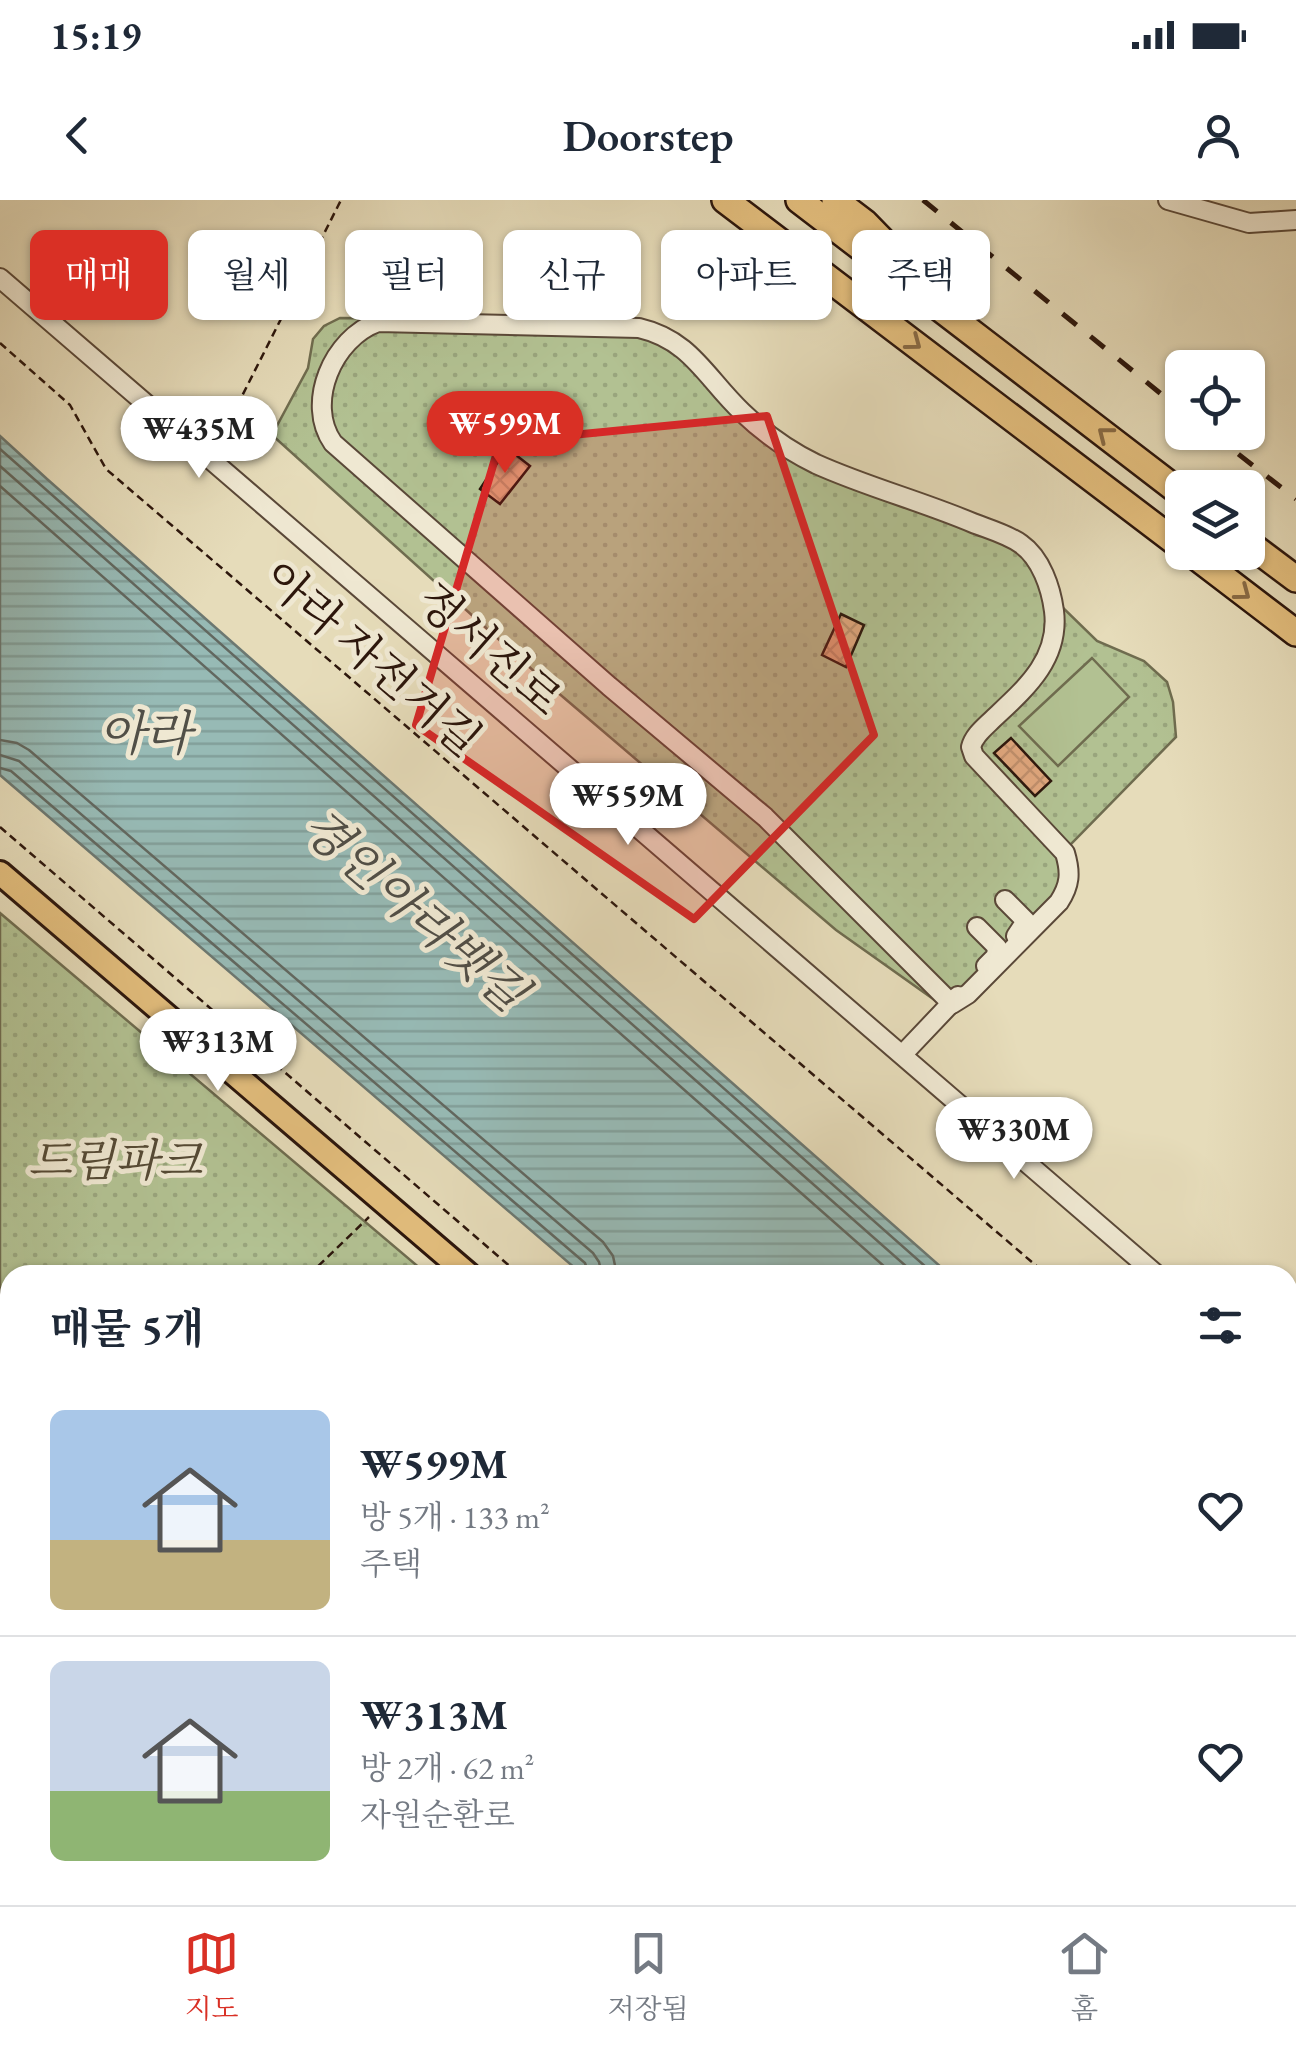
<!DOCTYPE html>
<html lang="ko">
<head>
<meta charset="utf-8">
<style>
	body { margin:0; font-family:"EB Garamond","Noto Serif KR",serif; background:#f2f2f3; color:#1f2937; height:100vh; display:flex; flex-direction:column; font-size:38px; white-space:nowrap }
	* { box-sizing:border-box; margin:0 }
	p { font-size:32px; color:#747a83 }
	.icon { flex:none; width:55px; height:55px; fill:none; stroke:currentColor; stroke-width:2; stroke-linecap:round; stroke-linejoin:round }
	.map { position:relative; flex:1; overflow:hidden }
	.drawer { position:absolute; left:0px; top:1065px; width:1298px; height:640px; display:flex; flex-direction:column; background:#fff; border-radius:30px 30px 0 0; box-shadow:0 2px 8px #0004 }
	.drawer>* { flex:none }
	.top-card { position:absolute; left:30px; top:30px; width:1238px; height:90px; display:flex; gap:20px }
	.tools { position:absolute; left:1165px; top:150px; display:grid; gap:20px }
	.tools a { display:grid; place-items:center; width:100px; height:100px; border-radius:15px; background:#fff; box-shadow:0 2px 8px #0004; font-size:50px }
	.price { position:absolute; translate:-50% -85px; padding:0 22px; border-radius:35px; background:#fff; color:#222; font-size:32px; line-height:65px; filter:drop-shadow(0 2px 5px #0008) }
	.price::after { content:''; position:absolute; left:50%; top:60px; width:30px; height:22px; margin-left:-15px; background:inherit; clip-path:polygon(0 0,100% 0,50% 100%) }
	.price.selected { background:#d93025; color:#fff }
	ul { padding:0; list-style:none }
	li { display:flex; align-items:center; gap:30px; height:250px; padding:0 50px }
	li+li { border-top:2px solid #e0e1e3 }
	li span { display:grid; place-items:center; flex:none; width:280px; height:200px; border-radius:15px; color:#555 }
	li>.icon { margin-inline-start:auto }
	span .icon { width:120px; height:120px; fill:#fffc; stroke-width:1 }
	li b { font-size:42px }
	h2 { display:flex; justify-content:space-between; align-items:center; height:120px; padding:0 50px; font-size:42px }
	.pill { padding:0 35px; border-radius:15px; background:#fff; box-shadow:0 2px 8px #0004; font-size:35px; line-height:90px }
	.pill.selected { background:#d93025; color:#fff }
	.status { display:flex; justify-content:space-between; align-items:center; height:70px; padding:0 50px; background:#fff; direction:ltr }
	.status svg { height:28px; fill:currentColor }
	header { display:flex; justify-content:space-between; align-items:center; height:130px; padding:0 50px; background:#fff; font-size:45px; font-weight:600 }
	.dock { display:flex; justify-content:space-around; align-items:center; height:140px; border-top:2px solid #e0e1e3; background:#fff; font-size:28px; color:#747a83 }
	.dock a { display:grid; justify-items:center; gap:5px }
	.dock .selected { color:#d93025 }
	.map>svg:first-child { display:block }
</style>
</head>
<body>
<div class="status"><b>15:19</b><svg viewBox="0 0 49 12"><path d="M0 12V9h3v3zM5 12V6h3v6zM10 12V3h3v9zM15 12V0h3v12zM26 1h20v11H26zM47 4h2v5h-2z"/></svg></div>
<header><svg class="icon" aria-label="back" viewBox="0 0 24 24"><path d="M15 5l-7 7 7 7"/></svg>Doorstep<svg class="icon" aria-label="person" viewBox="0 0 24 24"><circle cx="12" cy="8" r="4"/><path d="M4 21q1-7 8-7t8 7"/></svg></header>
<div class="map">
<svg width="1296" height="1705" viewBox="0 0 1296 1705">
	<defs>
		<pattern id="grass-dots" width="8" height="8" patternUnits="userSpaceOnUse" patternTransform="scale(2.5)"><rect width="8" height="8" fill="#b2c192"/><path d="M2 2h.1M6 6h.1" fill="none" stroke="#99a57d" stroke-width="1.8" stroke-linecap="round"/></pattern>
		<pattern id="water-rules" width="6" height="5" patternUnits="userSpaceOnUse" patternTransform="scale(2.5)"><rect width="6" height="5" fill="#97bab5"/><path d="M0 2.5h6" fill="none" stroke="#829f9a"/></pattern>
		<pattern id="building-cross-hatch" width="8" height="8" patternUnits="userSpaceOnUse" patternTransform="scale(2.5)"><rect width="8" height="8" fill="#e0a77e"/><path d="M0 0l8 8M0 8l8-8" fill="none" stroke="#c08f6c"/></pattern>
	</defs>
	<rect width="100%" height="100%" fill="#e6dcba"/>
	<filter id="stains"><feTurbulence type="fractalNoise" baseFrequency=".002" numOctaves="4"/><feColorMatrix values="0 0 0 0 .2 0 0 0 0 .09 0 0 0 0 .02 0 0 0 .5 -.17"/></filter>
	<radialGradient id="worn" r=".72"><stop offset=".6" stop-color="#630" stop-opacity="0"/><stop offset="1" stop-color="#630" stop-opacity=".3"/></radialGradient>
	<g fill="url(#grass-dots)" stroke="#6f6c4f" stroke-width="2.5">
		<polygon points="340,118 611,120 669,129 756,219 819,259 1007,329 1058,403 1097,441 1144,461 1167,482 1173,502 1176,537 1067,648 1074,672 953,813 836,730 556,491 272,235 308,168 313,139 324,126"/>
		<polygon points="0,713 428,1075 10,1075 10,1695 588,1695 584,1700 588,1705 0,1705"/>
	</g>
	<polygon fill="#b2c192" stroke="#6f6c4f" stroke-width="2.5" points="1092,458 1129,497 1058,566 1019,526"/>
	<g fill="url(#water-rules)" stroke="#6c7871" stroke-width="2.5">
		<polygon points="0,236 47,279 950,1075 583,1075 0,575"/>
		<polygon points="1288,1372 1296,1380 1296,1686 1288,1679"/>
	</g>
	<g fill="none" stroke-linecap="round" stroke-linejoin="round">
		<g stroke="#626860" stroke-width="2.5">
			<polyline points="0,249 935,1075"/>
			<polyline points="0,266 916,1075"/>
			<polyline points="0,286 894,1075"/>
			<polyline points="0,540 17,543 29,550 603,1042 613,1056 617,1075"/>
			<polyline points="0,555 19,561 593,1053 599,1062 602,1075"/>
			<polyline points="0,568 11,571 585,1063 589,1075"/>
		</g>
	</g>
	<g fill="url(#building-cross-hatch)" stroke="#2c160c" stroke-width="2.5">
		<polygon points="507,248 530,266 500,304 480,289"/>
		<polygon points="841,414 864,425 846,467 822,455"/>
		<polygon points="1011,538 1051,581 1035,596 994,553"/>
	</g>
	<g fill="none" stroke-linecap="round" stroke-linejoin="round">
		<g stroke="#5a4838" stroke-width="22">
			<g id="minor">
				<polyline points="1168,0 1249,23 1296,20"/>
				<polyline points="0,78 1157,1075"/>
				<path d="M 378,122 L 639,128 C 691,140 706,178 742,212 C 764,233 789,251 816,264 C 867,287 921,301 973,323 C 988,329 1007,334 1021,344 C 1041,358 1051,388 1054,411 C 1060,459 1025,489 994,518 C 985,527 974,535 971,547 L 974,556 L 1065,653 C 1071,673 1070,685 1059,702 L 968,794 L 952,804 L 765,617 L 609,486 L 333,243 C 305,203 333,138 378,122 Z"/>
				<polyline points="1005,700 1026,721 1016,736"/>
				<polyline points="977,727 997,747 996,756 986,766"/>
				<polyline points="903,854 958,796"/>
				<polyline points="1288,1189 1296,1196"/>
			</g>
		</g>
		<g stroke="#2c160c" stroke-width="28">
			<g id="major">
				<polyline points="0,673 469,1075"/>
				<polyline points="1181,1695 1192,1705"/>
			</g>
		</g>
		<g stroke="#2c160c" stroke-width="30">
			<g id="highway">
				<polyline points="725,0 1182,347"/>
				<polyline points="799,0 1182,294"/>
				<polyline points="835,0 865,23 904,63"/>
				<polyline points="1248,343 1296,379"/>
				<polyline points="1190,352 1296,433"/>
			</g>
		</g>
		<g stroke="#2c160c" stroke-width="2.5" stroke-dasharray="8 5" stroke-linecap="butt">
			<polyline points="0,143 70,205 106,269 1047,1075"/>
			<polyline points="237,206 341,0"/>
			<polyline points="0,627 520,1075"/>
			<polyline points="309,1075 369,1017"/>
			<polyline points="1288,1281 1296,1288"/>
			<polyline points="0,1377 10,1367"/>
			<polyline points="0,1539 10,1537"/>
			<polyline points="1241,1695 1252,1705"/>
			<polyline points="149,1705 151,1695"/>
			<polyline points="390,1705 420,1698 475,1705"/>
		</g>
		<use href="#minor" stroke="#efe8d2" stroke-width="18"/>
		<use href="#major" stroke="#e3be7d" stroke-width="22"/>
		<use href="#highway" stroke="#e3be7d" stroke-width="25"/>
		<g stroke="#2c160c" stroke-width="5" stroke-dasharray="18 18" stroke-linecap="butt">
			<polyline points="923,0 1182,211"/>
			<polyline points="1210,232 1296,299"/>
		</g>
	</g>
	<defs><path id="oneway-chevron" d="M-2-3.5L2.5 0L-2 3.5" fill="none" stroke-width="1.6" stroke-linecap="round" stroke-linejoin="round" transform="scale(2.5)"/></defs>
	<g stroke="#886a44">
		<use href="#oneway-chevron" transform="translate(914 143) rotate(37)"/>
		<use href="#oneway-chevron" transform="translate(1105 234) rotate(-142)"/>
		<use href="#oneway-chevron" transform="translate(1243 393) rotate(37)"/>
	</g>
	<path fill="#d62828" fill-opacity="0.2" stroke="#d62828" stroke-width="8" stroke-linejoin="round" d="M 767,216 L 874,535 L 694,719 L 416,525 L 500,242 Z"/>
	<g text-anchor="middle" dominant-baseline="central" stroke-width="10" stroke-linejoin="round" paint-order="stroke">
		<g font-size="45" fill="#2c160c" stroke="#efe8d2">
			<text transform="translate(490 449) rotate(41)">정서진로</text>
			<text transform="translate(373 458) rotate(41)">아라 자전거길</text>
		</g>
		<g font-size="45" font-style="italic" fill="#544934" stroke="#efe8d2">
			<text x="115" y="960">드림파크</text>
		</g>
		<g font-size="48" font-style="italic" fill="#514f47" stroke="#efe8d2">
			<text x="145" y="533">아라</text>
			<text transform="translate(415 709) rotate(41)">경인아라뱃길</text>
		</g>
	</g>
	<rect width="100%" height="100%" filter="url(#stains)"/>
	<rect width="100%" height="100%" fill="url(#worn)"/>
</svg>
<div class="tools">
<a><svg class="icon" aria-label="locate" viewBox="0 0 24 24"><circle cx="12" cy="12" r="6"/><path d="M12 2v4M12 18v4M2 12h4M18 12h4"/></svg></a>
<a><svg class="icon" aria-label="layers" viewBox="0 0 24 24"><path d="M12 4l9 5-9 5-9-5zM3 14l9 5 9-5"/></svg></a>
</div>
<b class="price selected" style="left:505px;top:276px">₩599M</b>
<b class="price" style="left:199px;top:281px">₩435M</b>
<b class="price" style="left:628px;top:648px">₩559M</b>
<b class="price" style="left:218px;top:894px">₩313M</b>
<b class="price" style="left:1014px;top:982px">₩330M</b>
<div class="top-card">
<a class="pill selected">매매</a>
<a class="pill">월세</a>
<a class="pill">필터</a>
<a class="pill">신규</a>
<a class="pill">아파트</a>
<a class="pill">주택</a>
</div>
<section class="drawer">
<h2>매물 5개<svg class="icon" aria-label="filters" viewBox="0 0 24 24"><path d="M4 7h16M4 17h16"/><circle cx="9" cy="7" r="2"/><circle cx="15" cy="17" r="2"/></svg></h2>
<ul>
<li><span style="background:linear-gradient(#a9c7e8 65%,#c2b280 0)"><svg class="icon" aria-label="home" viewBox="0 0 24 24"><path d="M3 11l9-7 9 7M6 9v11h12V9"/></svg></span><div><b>₩599M</b><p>방 5개 · 133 m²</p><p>주택</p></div><svg class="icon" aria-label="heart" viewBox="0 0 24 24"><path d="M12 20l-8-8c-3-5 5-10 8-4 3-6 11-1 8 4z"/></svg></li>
<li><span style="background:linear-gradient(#c9d6e8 65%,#8fb573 0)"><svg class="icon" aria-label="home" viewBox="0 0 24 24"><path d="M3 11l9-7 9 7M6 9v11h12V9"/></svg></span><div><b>₩313M</b><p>방 2개 · 62 m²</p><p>자원순환로</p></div><svg class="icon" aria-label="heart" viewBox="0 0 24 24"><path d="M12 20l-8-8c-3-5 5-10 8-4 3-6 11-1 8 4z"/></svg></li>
</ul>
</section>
</div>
<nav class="dock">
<a class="selected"><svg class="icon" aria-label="map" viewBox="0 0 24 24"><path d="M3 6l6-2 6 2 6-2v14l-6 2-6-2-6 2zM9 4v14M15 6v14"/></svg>지도</a>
<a><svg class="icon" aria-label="saved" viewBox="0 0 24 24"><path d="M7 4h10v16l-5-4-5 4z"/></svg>저장됨</a>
<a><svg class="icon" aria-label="home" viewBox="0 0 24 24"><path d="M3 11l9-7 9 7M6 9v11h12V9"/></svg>홈</a>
</nav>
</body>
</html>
